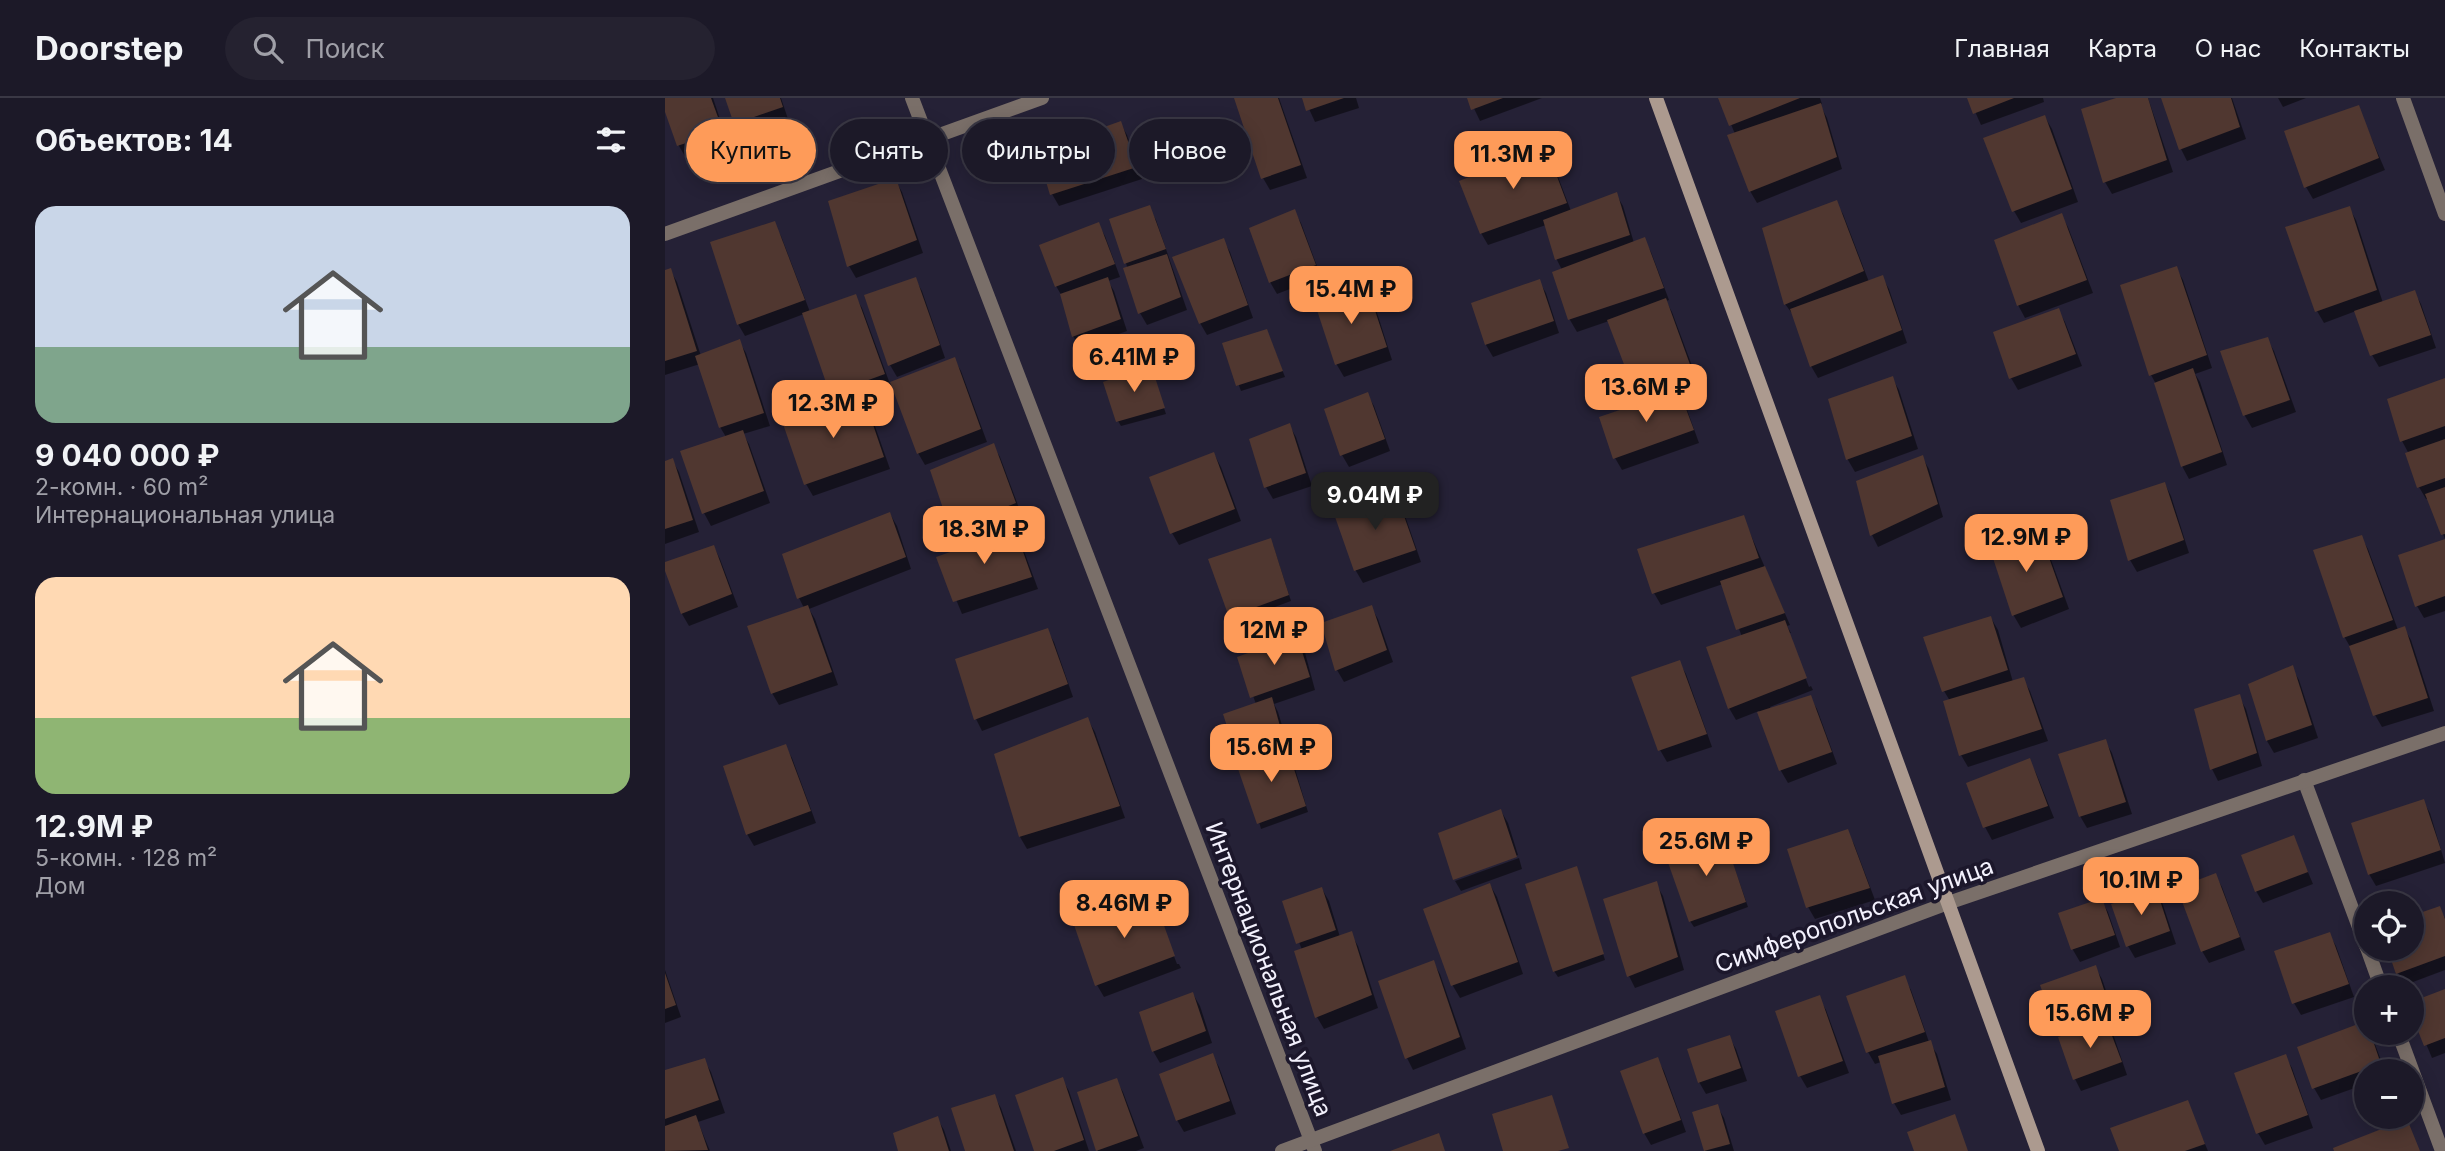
<!DOCTYPE html>
<html lang="ru">
<head>
<meta charset="utf-8">
<style>
	body { margin:0; font-family:Inter,sans-serif; background:#252230; color:#f1f3f6; height:100vh; display:flex; flex-direction:column; font-size:26px; white-space:nowrap }
	* { box-sizing:border-box; margin:0 }
	p { font-size:23px; color:#a0a0a8 }
	.icon { flex:none; width:38px; height:38px; fill:none; stroke:currentColor; stroke-width:2; stroke-linecap:round; stroke-linejoin:round }
	.map { position:relative; flex:1; overflow:hidden }
	.sheet { display:flex; flex-direction:column; background:#1c1928; width:665px }
	.sheet>* { flex:none }
	.hud { position:absolute; left:21px; top:21px; width:665px; height:63px; display:flex; gap:14px }
	.buttons { position:absolute; left:1689px; top:793px; display:grid; gap:14px }
	.buttons a { display:grid; place-items:center; width:70px; height:70px; border-radius:50%; background:#1c1928; box-shadow:0 4px 18px #0003,0 0 0 2px #3a3845; font-size:35px }
	.price { position:absolute; translate:-50% -60px; padding:0 16px; border-radius:14px; background:#fe9b59; color:#111; font-size:23px; line-height:46px; filter:drop-shadow(0 2px 4px #0008) }
	.price::after { content:''; position:absolute; left:50%; top:42px; width:21px; height:16px; margin-left:-10px; background:inherit; clip-path:polygon(0 0,100% 0,50% 100%) }
	.price.selected { background:#222; color:#fff }
	ul { padding:0; list-style:none }
	li { display:grid; align-content:center; gap:14px; height:371px; padding:0 35px }
	li span { display:grid; place-items:center; height:217px; border-radius:21px; color:#555 }
	li>.icon { margin-inline-start:auto }
	span .icon { width:126px; height:126px; fill:#fffc; stroke-width:1 }
	li b { font-size:30px }
	h2 { display:flex; justify-content:space-between; align-items:center; height:84px; padding:0 35px; font-size:30px }
	.chip { padding:0 24px; border-radius:32px; background:#1c1928; box-shadow:0 4px 18px #0003,0 0 0 2px #3a3845; font-size:24px; line-height:63px }
	.chip.selected { background:#fe9b59; color:#111 }
	header { display:flex; align-items:center; gap:42px; box-sizing:border-box; height:98px; padding:0 35px; background:#1c1928; border-bottom:2px solid #3a3845 }
	header strong { font-size:33px }
	nav { display:flex; gap:38px; margin-inline-start:auto; font-size:24px }
	.search { width:490px; height:63px; background:#252230; display:flex; align-items:center; gap:18px; box-sizing:border-box; padding:0 24px; border-radius:38px; color:#a0a0a8; font-size:26px }
	main { display:flex; flex:1; min-height:0 }
	.map>svg:first-child { display:block }
</style>
</head>
<body>
<header>
<strong>Doorstep</strong>
<div class="search"><svg class="icon" aria-label="search" viewBox="0 0 24 24"><circle cx="10" cy="10" r="6"/><path d="M15 15l6 6"/></svg>Поиск</div>
<nav><a>Главная</a><a>Карта</a><a>О нас</a><a>Контакты</a></nav>
</header>
<main>
<section class="sheet">
<h2>Объектов: 14<svg class="icon" aria-label="filters" viewBox="0 0 24 24"><path d="M4 7h16M4 17h16"/><circle cx="9" cy="7" r="2"/><circle cx="15" cy="17" r="2"/></svg></h2>
<ul>
<li><span style="background:linear-gradient(#c9d6e8 65%,#7fa58c 0)"><svg class="icon" aria-label="home" viewBox="0 0 24 24"><path d="M3 11l9-7 9 7M6 9v11h12V9"/></svg></span><div><b>9 040 000 ₽</b><p>2-комн. · 60 m²</p><p>Интернациональная улица</p></div></li>
<li><span style="background:linear-gradient(#ffd9b3 65%,#8fb573 0)"><svg class="icon" aria-label="home" viewBox="0 0 24 24"><path d="M3 11l9-7 9 7M6 9v11h12V9"/></svg></span><div><b>12.9M ₽</b><p>5-комн. · 128 m²</p><p>Дом</p></div></li>
</ul>
</section>
<div class="map">
<svg width="1780" height="1053" viewBox="0 0 1780 1053">
	<rect width="100%" height="100%" fill="#252136"/>
	<g fill="#0007">
		<polygon points="0,0 48,0 63,45 21,60 14,48 0,9"/>
		<polygon points="62,0 116,0 123,21 77,37 70,25"/>
		<polygon points="571,0 614,0 642,80 605,92 598,80"/>
		<polygon points="639,0 691,0 694,10 650,24"/>
		<polygon points="804,0 877,0 815,23"/>
		<polygon points="1055,0 1155,0 1157,6 1155,7 1162,20 1177,71 1092,105 1085,93 1070,36"/>
		<polygon points="1304,0 1378,0 1379,4 1316,27"/>
		<polygon points="1456,0 1483,0 1508,74 1447,96 1440,84"/>
		<polygon points="1497,0 1567,0 1581,41 1522,63 1516,51"/>
		<polygon points="1613,0 1641,0 1618,9"/>
		<polygon points="1693,9 1720,72 1648,101 1641,89"/>
		<polygon points="1380,19 1387,31 1413,104 1356,125 1349,113"/>
		<polygon points="455,25 462,37 477,81 394,108 387,96"/>
		<polygon points="880,51 887,63 906,113 951,96 958,108 969,145 979,142 986,154 1004,202 1001,203 1007,214 1033,284 1012,293 1020,306 1034,345 957,372 950,360 937,320 978,306 972,294 944,223 912,234 905,222 889,175 897,172 892,162 881,127 823,147 816,135"/>
		<polygon points="230,82 237,94 258,155 191,180 184,168 165,104"/>
		<polygon points="1171,104 1178,116 1204,184 1217,179 1224,191 1242,245 1153,280 1146,268 1129,218 1120,206"/>
		<polygon points="484,110 491,122 522,212 482,227 475,215 461,165"/>
		<polygon points="1684,110 1691,122 1718,205 1749,194 1756,206 1771,250 1714,269 1707,257 1691,213 1659,225 1652,213"/>
		<polygon points="629,113 636,125 656,179 612,196 605,184"/>
		<polygon points="1396,117 1403,129 1428,195 1360,220 1353,207"/>
		<polygon points="109,126 116,138 145,214 190,198 197,210 225,286 289,261 296,273 322,344 260,367 253,355 228,288 197,299 204,311 225,371 148,398 141,386 173,307 167,295 139,216 80,238 73,226"/>
		<polygon points="433,126 440,138 455,179 443,183 449,193 462,233 415,250 408,238 398,200 391,188"/>
		<polygon points="558,142 565,154 588,220 542,237 535,225"/>
		<polygon points="1511,170 1518,182 1547,270 1530,276 1535,284 1562,367 1524,381 1517,368 1491,286 1486,277"/>
		<polygon points="5,172 12,184 36,258 74,243 81,255 105,328 78,336 84,346 105,405 46,428 39,415 17,354 61,339 55,329 35,266 0,277 0,174"/>
		<polygon points="250,181 257,193 280,260 232,279 225,267 201,198"/>
		<polygon points="874,183 881,195 894,235 828,259 821,247 808,206"/>
		<polygon points="701,190 708,202 727,262 679,279 672,267 652,207"/>
		<polygon points="1393,212 1400,224 1417,268 1353,292 1346,280"/>
		<polygon points="604,238 620,279 576,293 559,247"/>
		<polygon points="1602,241 1609,253 1631,314 1587,330 1580,318 1557,254"/>
		<polygon points="485,269 501,316 456,328 453,323"/>
		<polygon points="1227,280 1234,292 1253,351 1190,374 1183,362 1165,302"/>
		<polygon points="1780,282 1780,441 1763,401 1761,401 1754,389 1742,357 1744,356 1737,343"/>
		<polygon points="702,296 709,308 725,353 684,369 677,357"/>
		<polygon points="624,327 631,339 647,388 608,401 601,389"/>
		<polygon points="328,347 335,359 357,418 294,442 287,430"/>
		<polygon points="549,356 556,369 576,423 514,447 507,435 487,380"/>
		<polygon points="1257,359 1264,371 1278,419 1213,449 1207,437"/>
		<polygon points="7,362 14,374 34,434 0,446 0,365"/>
		<polygon points="1500,386 1506,398 1524,455 1472,474 1465,462"/>
		<polygon points="730,397 737,409 756,464 698,485 691,473 671,417"/>
		<polygon points="225,416 232,428 246,471 144,511 150,521 173,587 114,607 107,595 139,510 134,500 119,457"/>
		<polygon points="1078,419 1125,527 1122,528 1126,535 1123,535 1144,589 1146,588 1148,592 1105,609 1106,611 1145,599 1152,611 1172,666 1123,685 1116,673 1094,613 1071,622 1064,610 1077,539 1058,486 996,507 989,495"/>
		<polygon points="349,433 356,445 373,491 297,516 274,460"/>
		<polygon points="1374,436 1381,448 1404,511 1356,530 1349,518 1328,452"/>
		<polygon points="1696,439 1703,451 1733,532 1739,530 1746,542 1769,613 1717,629 1710,617 1687,552 1680,540 1650,453"/>
		<polygon points="1780,443 1780,513 1759,520 1752,508 1735,458"/>
		<polygon points="608,447 626,503 569,524 565,518"/>
		<polygon points="49,449 55,461 73,509 24,528 17,516 0,466"/>
		<polygon points="706,509 713,521 728,564 679,584 672,572 659,526"/>
		<polygon points="1326,520 1333,532 1348,584 1358,581 1365,593 1383,643 1303,669 1296,657 1285,603 1279,593"/>
		<polygon points="382,532 389,544 408,599 317,633 311,621"/>
		<polygon points="632,539 639,551 650,592 609,606 613,614 643,714 596,731 578,664 573,655 591,606 574,560"/>
		<polygon points="1014,564 1021,576 1047,649 1002,664 995,652"/>
		<polygon points="1627,570 1634,582 1653,640 1609,655 1602,643 1585,587"/>
		<polygon points="1574,599 1581,611 1597,668 1553,683 1547,671"/>
		<polygon points="423,622 430,634 460,720 362,751 355,739 331,657"/>
		<polygon points="1440,643 1447,655 1467,716 1422,730 1415,718"/>
		<polygon points="120,648 127,660 151,725 89,748 82,736"/>
		<polygon points="1364,662 1371,675 1389,720 1327,742 1320,729 1303,686"/>
		<polygon points="1758,703 1765,715 1780,765 1711,788 1704,776"/>
		<polygon points="836,713 843,725 853,757 789,780"/>
		<polygon points="1182,733 1189,746 1210,802 1150,821 1143,809"/>
		<polygon points="1628,739 1648,786 1598,805 1591,793"/>
		<polygon points="1060,743 1083,809 1029,829 1025,823"/>
		<polygon points="854,760 857,771 796,793 790,783"/>
		<polygon points="911,770 940,862 893,879 889,873"/>
		<polygon points="1550,777 1557,789 1580,852 1544,865 1537,853"/>
		<polygon points="991,786 998,798 1019,872 970,890 964,878"/>
		<polygon points="825,787 832,799 858,876 795,900 788,888 760,812"/>
		<polygon points="657,791 664,803 675,839 686,836 693,848 713,910 659,931 652,919 631,854 637,852 619,804"/>
		<polygon points="1490,792 1497,804 1511,846 1470,860 1463,848"/>
		<polygon points="487,799 493,809 490,809 512,866 514,866 516,870 439,899 432,887 410,825"/>
		<polygon points="1436,802 1443,814 1455,849 1415,864 1408,852 1395,816"/>
		<polygon points="1774,810 1780,820 1780,872 1740,887 1733,875"/>
		<polygon points="1664,836 1671,848 1689,899 1636,917 1629,905"/>
		<polygon points="768,864 775,876 801,951 748,972 742,960"/>
		<polygon points="1430,869 1437,881 1449,916 1396,935 1390,923 1377,888"/>
		<polygon points="0,872 16,919 0,925"/>
		<polygon points="1239,880 1246,892 1264,944 1272,956 1286,1002 1236,1017 1229,1005 1216,964 1210,966 1203,954"/>
		<polygon points="1780,893 1780,955 1767,960 1746,910"/>
		<polygon points="528,896 535,908 547,945 495,965 488,953"/>
		<polygon points="1154,900 1161,912 1184,975 1142,990 1135,978"/>
		<polygon points="1441,924 1448,936 1462,977 1416,993 1410,981"/>
		<polygon points="1701,927 1701,934 1705,934 1707,938 1720,973 1701,973 1701,986 1656,1002 1649,990"/>
		<polygon points="1064,939 1071,951 1082,983 1041,996 1034,984"/>
		<polygon points="547,957 554,969 571,1016 519,1034 512,1022"/>
		<polygon points="1620,958 1627,970 1648,1030 1600,1047 1593,1035"/>
		<polygon points="992,961 999,973 1021,1034 986,1047 979,1035"/>
		<polygon points="39,962 46,974 60,1015 33,1024 45,1053 0,1053 0,974"/>
		<polygon points="397,981 404,993 424,1053 371,1053"/>
		<polygon points="451,982 458,994 479,1050 471,1053 433,1053 414,995"/>
		<polygon points="329,998 336,1010 351,1053 302,1053"/>
		<polygon points="1522,1004 1543,1053 1456,1053"/>
		<polygon points="1052,1008 1059,1020 1069,1053 1040,1053 1029,1015"/>
		<polygon points="272,1020 279,1032 286,1053 235,1053"/>
	</g>
	<g fill="#503730">
		<polygon points="0,0 46,0 58,33 12,48 0,14"/>
		<polygon points="60,0 115,0 118,9 69,26"/>
		<polygon points="569,0 613,0 636,67 596,81"/>
		<polygon points="637,0 679,0 641,13"/>
		<polygon points="802,0 838,0 806,12"/>
		<polygon points="1053,0 1135,0 1064,28"/>
		<polygon points="1302,0 1349,0 1308,16"/>
		<polygon points="1451,0 1483,0 1502,62 1438,85 1416,11"/>
		<polygon points="1496,0 1566,0 1575,29 1514,52"/>
		<polygon points="1156,5 1172,59 1084,94 1062,37"/>
		<polygon points="1694,7 1714,60 1639,90 1619,33"/>
		<polygon points="1380,17 1407,91 1347,114 1318,40"/>
		<polygon points="456,23 472,69 385,97 372,53"/>
		<polygon points="881,49 902,105 815,136 794,83"/>
		<polygon points="231,80 252,142 182,169 163,103"/>
		<polygon points="952,94 965,137 890,162 878,122"/>
		<polygon points="1172,102 1199,173 1119,207 1097,130"/>
		<polygon points="485,107 501,151 459,166 444,121"/>
		<polygon points="1685,108 1712,192 1650,214 1620,129"/>
		<polygon points="630,111 651,167 604,185 584,130"/>
		<polygon points="1397,115 1422,182 1352,208 1329,142"/>
		<polygon points="110,123 140,202 72,227 45,144"/>
		<polygon points="434,124 450,166 390,189 374,147"/>
		<polygon points="980,139 999,190 903,222 887,174"/>
		<polygon points="559,140 583,207 534,226 507,159"/>
		<polygon points="502,156 516,199 473,216 458,170"/>
		<polygon points="1512,168 1542,257 1484,278 1455,187"/>
		<polygon points="6,170 32,253 0,263 0,172"/>
		<polygon points="1218,177 1237,232 1145,269 1125,211"/>
		<polygon points="251,179 275,247 223,268 199,197"/>
		<polygon points="443,179 456,221 407,239 395,196"/>
		<polygon points="875,181 889,223 820,247 806,205"/>
		<polygon points="702,188 722,249 670,267 650,206"/>
		<polygon points="1750,192 1766,237 1705,258 1689,213"/>
		<polygon points="191,196 220,276 165,296 137,215"/>
		<polygon points="1001,200 1027,272 970,295 942,222"/>
		<polygon points="1394,210 1411,256 1344,281 1328,234"/>
		<polygon points="602,231 618,273 571,288 557,245"/>
		<polygon points="1603,239 1625,302 1578,318 1555,253"/>
		<polygon points="75,241 99,315 54,330 30,258"/>
		<polygon points="290,259 316,331 252,356 225,284"/>
		<polygon points="486,267 500,310 451,324 438,284"/>
		<polygon points="1528,270 1557,354 1516,369 1489,285"/>
		<polygon points="1228,278 1247,338 1181,362 1163,301"/>
		<polygon points="1780,280 1780,328 1735,344 1722,301"/>
		<polygon points="1014,292 1029,332 948,361 934,319"/>
		<polygon points="703,294 720,341 675,358 659,311"/>
		<polygon points="198,297 219,359 139,387 117,323"/>
		<polygon points="625,325 641,375 599,390 584,341"/>
		<polygon points="78,332 99,393 37,416 15,353"/>
		<polygon points="1780,341 1780,380 1752,390 1740,355"/>
		<polygon points="329,345 351,405 285,431 265,372"/>
		<polygon points="549,354 570,411 505,436 484,379"/>
		<polygon points="1258,357 1273,406 1205,438 1191,383"/>
		<polygon points="8,360 28,422 0,431 0,363"/>
		<polygon points="1500,384 1519,442 1463,463 1445,402"/>
		<polygon points="1780,389 1780,436 1776,437 1760,396"/>
		<polygon points="731,395 751,452 689,473 669,416"/>
		<polygon points="225,414 241,459 132,501 117,456"/>
		<polygon points="1079,417 1094,460 987,496 972,451"/>
		<polygon points="350,431 367,479 288,504 271,459"/>
		<polygon points="1375,434 1398,499 1347,518 1325,451"/>
		<polygon points="1697,437 1728,522 1678,540 1648,452"/>
		<polygon points="606,440 624,497 564,519 543,461"/>
		<polygon points="1780,441 1780,498 1750,509 1733,457"/>
		<polygon points="49,447 67,496 16,516 0,473 0,464"/>
		<polygon points="1100,468 1120,515 1071,532 1055,483"/>
		<polygon points="143,507 167,574 106,596 82,528"/>
		<polygon points="707,507 722,552 670,573 656,525"/>
		<polygon points="1326,518 1343,572 1277,594 1258,539"/>
		<polygon points="1120,522 1142,580 1063,611 1041,549"/>
		<polygon points="1740,528 1763,600 1708,618 1684,548"/>
		<polygon points="383,530 403,586 309,622 290,561"/>
		<polygon points="632,537 645,579 585,600 572,559"/>
		<polygon points="1015,562 1042,636 993,653 966,579"/>
		<polygon points="1628,567 1647,627 1601,643 1583,586"/>
		<polygon points="1359,579 1377,631 1294,658 1278,603"/>
		<polygon points="1575,596 1592,655 1545,672 1529,611"/>
		<polygon points="1146,597 1167,654 1114,673 1092,614"/>
		<polygon points="607,599 618,639 571,656 558,616"/>
		<polygon points="423,619 455,708 354,739 329,656"/>
		<polygon points="1441,641 1461,704 1414,719 1393,656"/>
		<polygon points="121,646 146,713 81,737 58,668"/>
		<polygon points="621,646 641,708 592,726 571,665"/>
		<polygon points="1365,660 1383,708 1318,730 1301,685"/>
		<polygon points="1759,701 1776,752 1703,777 1686,725"/>
		<polygon points="836,711 852,759 788,782 773,735"/>
		<polygon points="1183,731 1205,790 1141,810 1122,751"/>
		<polygon points="1058,735 1081,804 1024,824 1000,756"/>
		<polygon points="1629,737 1643,774 1590,794 1576,757"/>
		<polygon points="912,768 939,856 888,874 860,786"/>
		<polygon points="1551,775 1575,839 1536,854 1512,790"/>
		<polygon points="992,783 1013,859 962,879 938,801"/>
		<polygon points="825,785 853,864 786,888 758,811"/>
		<polygon points="657,789 671,832 631,846 617,803"/>
		<polygon points="1491,790 1505,833 1461,849 1446,806"/>
		<polygon points="488,797 510,858 430,888 408,824"/>
		<polygon points="1437,800 1450,837 1406,852 1393,815"/>
		<polygon points="1775,808 1780,821 1780,858 1731,876 1722,850 1746,850 1746,818"/>
		<polygon points="687,833 707,897 650,920 629,853"/>
		<polygon points="1665,834 1684,886 1627,906 1609,853"/>
		<polygon points="769,862 795,939 740,961 713,883"/>
		<polygon points="1431,867 1443,904 1388,923 1375,887"/>
		<polygon points="0,875 11,907 0,911"/>
		<polygon points="1240,877 1260,934 1201,955 1181,898"/>
		<polygon points="1780,891 1780,940 1759,948 1746,915 1746,904"/>
		<polygon points="528,894 541,933 487,954 474,914"/>
		<polygon points="1155,897 1178,963 1133,979 1110,913"/>
		<polygon points="1441,922 1457,964 1408,982 1393,939"/>
		<polygon points="1701,923 1701,934 1705,934 1716,966 1647,991 1632,949"/>
		<polygon points="1065,937 1076,970 1033,985 1022,951"/>
		<polygon points="1266,942 1280,989 1227,1006 1213,958"/>
		<polygon points="548,955 565,1003 511,1023 494,976"/>
		<polygon points="1621,956 1643,1017 1591,1036 1569,975"/>
		<polygon points="993,959 1016,1022 978,1036 955,973"/>
		<polygon points="40,960 54,1002 0,1021 0,972"/>
		<polygon points="398,979 419,1042 389,1053 369,1053 350,997"/>
		<polygon points="452,980 473,1038 431,1053 412,994"/>
		<polygon points="330,996 349,1053 300,1053 286,1010"/>
		<polygon points="887,997 904,1050 893,1053 838,1053 827,1016"/>
		<polygon points="1523,1002 1540,1046 1520,1053 1454,1053 1445,1030"/>
		<polygon points="1053,1006 1065,1046 1039,1053 1027,1014"/>
		<polygon points="1290,1016 1303,1053 1249,1053 1242,1034"/>
		<polygon points="31,1017 43,1052 0,1053 0,1028"/>
		<polygon points="273,1018 284,1053 233,1053 228,1035"/>
		<polygon points="1742,1021 1755,1053 1669,1053 1668,1050"/>
		<polygon points="774,1035 780,1053 725,1053"/>
	</g>
	<g fill="none" stroke-linecap="round" stroke-linejoin="round">
		<g stroke="#7a6f69" stroke-width="14">
			<polyline points="247,0 650,1053"/>
			<polyline points="1738,0 1780,116"/>
			<polyline points="0,136 377,0"/>
			<polyline points="1639,682 1701,848"/>
			<polyline points="1702,850 1716,889"/>
			<polyline points="1733,934 1777,1053"/>
			<polyline points="617,1053 1283,805 1780,635"/>
		</g>
		<polyline stroke="#ac9a8f" stroke-width="14" points="991,0 1373,1053"/>
	</g>
	<g text-anchor="middle" dominant-baseline="central" stroke-width="7" stroke-linejoin="round" paint-order="stroke">
		<g font-size="24" fill="#f3f1fd" stroke="#1c172b">
			<text transform="translate(1189 817) rotate(-20)">Симферопольская улица</text>
			<text transform="translate(604 871) rotate(69)">Интернациональная улица</text>
		</g>
	</g>
</svg>
<div class="buttons">
<a><svg class="icon" aria-label="locate" viewBox="0 0 24 24"><circle cx="12" cy="12" r="6"/><path d="M12 2v4M12 18v4M2 12h4M18 12h4"/></svg></a>
<a>+</a>
<a>−</a>
</div>
<b class="price" style="left:848px;top:93px">11.3M ₽</b>
<b class="price" style="left:686px;top:228px">15.4M ₽</b>
<b class="price" style="left:469px;top:296px">6.41M ₽</b>
<b class="price" style="left:981px;top:326px">13.6M ₽</b>
<b class="price" style="left:168px;top:342px">12.3M ₽</b>
<b class="price selected" style="left:710px;top:434px">9.04M ₽</b>
<b class="price" style="left:319px;top:468px">18.3M ₽</b>
<b class="price" style="left:1361px;top:476px">12.9M ₽</b>
<b class="price" style="left:609px;top:569px">12M ₽</b>
<b class="price" style="left:606px;top:686px">15.6M ₽</b>
<b class="price" style="left:1041px;top:780px">25.6M ₽</b>
<b class="price" style="left:1476px;top:819px">10.1M ₽</b>
<b class="price" style="left:459px;top:842px">8.46M ₽</b>
<b class="price" style="left:1425px;top:952px">15.6M ₽</b>
<div class="hud">
<a class="chip selected">Купить</a>
<a class="chip">Снять</a>
<a class="chip">Фильтры</a>
<a class="chip">Новое</a>
</div>
</div>
</main>
</body>
</html>
